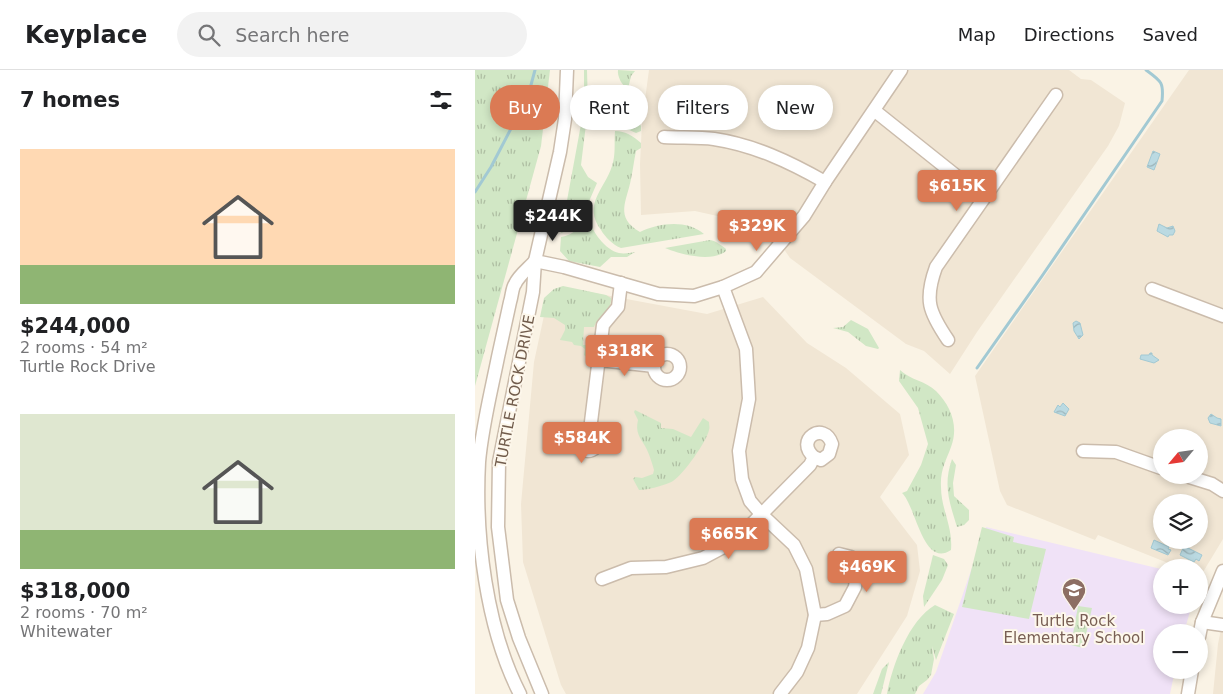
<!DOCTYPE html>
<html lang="en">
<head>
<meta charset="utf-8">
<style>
	body { margin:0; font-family:"DejaVu Sans",sans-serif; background:#f2f2f2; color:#202124; height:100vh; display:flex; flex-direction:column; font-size:19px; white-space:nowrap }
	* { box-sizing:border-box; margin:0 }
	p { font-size:16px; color:#757577 }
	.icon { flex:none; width:28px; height:28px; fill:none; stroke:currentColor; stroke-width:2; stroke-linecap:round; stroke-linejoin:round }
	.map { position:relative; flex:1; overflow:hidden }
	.details { display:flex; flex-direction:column; background:#fff; width:475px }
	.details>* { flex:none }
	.banner { position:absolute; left:15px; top:15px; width:475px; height:45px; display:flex; gap:10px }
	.needle { width:32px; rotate:241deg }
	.fabs { position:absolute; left:678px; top:359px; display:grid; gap:10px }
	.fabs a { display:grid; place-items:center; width:55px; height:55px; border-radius:50%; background:#fff; box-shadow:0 2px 8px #0003; font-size:25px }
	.price { position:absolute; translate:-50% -42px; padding:0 11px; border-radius:5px; background:#db7a54; color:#fff; font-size:16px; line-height:32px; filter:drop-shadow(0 1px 2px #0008) }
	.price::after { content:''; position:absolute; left:50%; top:30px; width:15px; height:11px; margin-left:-8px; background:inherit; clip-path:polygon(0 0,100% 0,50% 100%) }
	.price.on { background:#222; color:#fff }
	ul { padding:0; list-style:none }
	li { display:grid; align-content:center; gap:10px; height:265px; padding:0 20px }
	li span { display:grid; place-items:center; height:155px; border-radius:0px; color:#555 }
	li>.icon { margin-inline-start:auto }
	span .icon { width:90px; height:90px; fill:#fffc; stroke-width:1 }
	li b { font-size:21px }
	h2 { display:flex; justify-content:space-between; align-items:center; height:60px; padding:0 20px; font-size:21px }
	.chip { padding:0 18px; border-radius:22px; background:#fff; box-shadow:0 2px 8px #0003; font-size:18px; line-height:45px }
	.chip.on { background:#db7a54; color:#fff }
	header { display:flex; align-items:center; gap:30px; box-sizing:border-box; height:70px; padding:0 25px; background:#fff; border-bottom:1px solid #e0e0e0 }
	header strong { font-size:24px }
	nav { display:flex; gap:28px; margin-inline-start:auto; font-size:18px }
	.search { width:350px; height:45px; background:#f2f2f2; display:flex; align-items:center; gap:12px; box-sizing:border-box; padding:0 18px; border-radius:28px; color:#757577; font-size:19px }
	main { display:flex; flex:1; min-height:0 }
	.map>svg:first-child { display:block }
</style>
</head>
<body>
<header>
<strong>Keyplace</strong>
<div class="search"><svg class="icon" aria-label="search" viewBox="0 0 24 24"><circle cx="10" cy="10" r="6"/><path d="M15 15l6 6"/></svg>Search here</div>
<nav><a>Map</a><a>Directions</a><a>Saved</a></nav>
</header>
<main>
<section class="details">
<h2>7 homes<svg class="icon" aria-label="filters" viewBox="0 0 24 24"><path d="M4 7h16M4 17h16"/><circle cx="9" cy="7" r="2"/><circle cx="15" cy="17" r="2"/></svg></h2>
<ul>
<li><span style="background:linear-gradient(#ffd9b3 75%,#8fb573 0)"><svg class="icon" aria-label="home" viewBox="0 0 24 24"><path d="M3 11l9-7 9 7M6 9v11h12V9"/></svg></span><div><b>$244,000</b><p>2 rooms · 54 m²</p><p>Turtle Rock Drive</p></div></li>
<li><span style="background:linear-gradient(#dfe7d0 75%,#8fb573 0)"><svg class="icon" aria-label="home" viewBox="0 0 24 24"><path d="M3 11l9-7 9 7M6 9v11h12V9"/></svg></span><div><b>$318,000</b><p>2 rooms · 70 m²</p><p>Whitewater</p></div></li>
</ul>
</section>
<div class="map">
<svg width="748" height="624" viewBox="0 0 748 624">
	<defs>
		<pattern id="grass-tufts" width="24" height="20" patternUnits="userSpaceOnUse" patternTransform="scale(1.25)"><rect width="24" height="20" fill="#d1e7c5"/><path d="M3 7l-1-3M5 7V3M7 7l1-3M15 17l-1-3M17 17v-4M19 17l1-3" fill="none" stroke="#aebea2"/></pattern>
		<pattern id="water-waves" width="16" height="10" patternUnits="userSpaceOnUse" patternTransform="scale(1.25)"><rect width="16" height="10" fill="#bbdae2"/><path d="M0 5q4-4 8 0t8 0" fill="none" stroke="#9cb4b9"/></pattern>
	</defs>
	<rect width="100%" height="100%" fill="#faf3e5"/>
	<g fill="#f1e6d4" fill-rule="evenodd">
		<polygon points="174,0 594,0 606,9 616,10 650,33 644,56 633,76 502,262 475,304 449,281 431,274 315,188 298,163 274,153 220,141 166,145 165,94 167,52"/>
		<path d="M 714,0 L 748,0 L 748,469 L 725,507 L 724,498 L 703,497 L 623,465 L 620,470 L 532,435 L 525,421 L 500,306 ZM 686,368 L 724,368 L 724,405 L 686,405 ZM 686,432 L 724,432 L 724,470 L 686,470 Z"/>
		<polygon points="87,217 232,244 288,227 332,273 371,298 425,344 434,385 405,427 442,475 445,501 432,546 382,624 91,624 86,615 48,492 46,434 59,292 73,227"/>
		<polygon points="748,550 748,624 738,624 743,574"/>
	</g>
	<polygon fill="#f0e2f7" points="511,457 686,499 686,535 717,535 709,562 686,562 686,600 700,600 695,624 448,624 461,602"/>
	<g fill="url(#grass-tufts)">
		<polygon points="0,0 75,0 66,76 0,316"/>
		<polygon points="109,0 112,0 113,38 106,95 113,107 122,113 112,136 107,142 103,152 94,160 86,163 109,38"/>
		<path d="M 143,0 L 160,1 L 156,6 L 153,19 C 147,16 142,6 143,0 Z"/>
		<polygon points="138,18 153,23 155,41 166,56 166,61 161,63 138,53 135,35"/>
		<path d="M 140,61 C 151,61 158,66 166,73 L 166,78 L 161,81 C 159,90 158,100 156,109 C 152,131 139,147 165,162 C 183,153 212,149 229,164 L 146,178 C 138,175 130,167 126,160 C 107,134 130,119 137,96 C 141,84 139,73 140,61 Z"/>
		<path d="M 110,148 L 113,148 C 117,161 130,180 144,183 C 149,184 155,183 160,182 L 152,187 L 136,187 L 125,197 L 94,191 L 85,181 L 86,167 C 99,165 103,158 110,148 Z"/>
		<path d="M 235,170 C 241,171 246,175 251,179 L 251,181 C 237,193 204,184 190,178 Z"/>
		<path d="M 88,216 L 131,225 L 136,228 C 137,241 124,244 119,257 L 109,257 L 108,275 L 117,275 L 115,293 L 113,288 L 109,285 L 110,279 L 106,276 L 99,275 L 97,272 L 85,270 L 90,260 L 90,255 L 79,248 L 65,247 L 69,228 L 79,219 Z"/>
		<polygon points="376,250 393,259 404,278 403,279 391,276 373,262 358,258 368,257"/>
		<path d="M 425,300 C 435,310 451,311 461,321 C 476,336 484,356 476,377 C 471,391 465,400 466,417 C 466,439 478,456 476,480 C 448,499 441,436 427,423 L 432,421 L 446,395 L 453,374 L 443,338 L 424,311 Z"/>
		<path d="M 160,340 L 186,353 L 186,358 L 198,359 L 216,367 L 228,348 L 234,352 C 234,355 235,358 234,360 C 232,371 208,405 198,411 C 192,415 172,420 164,420 L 158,409 L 160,407 L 167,408 L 178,404 L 179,400 C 177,393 174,383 170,376 C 165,368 160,362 163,350 L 159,342 Z"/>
		<path d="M 477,389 L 481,395 L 478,413 L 479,426 L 494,440 L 494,450 L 489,455 L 482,457 C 474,431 468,415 477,389 Z"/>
		<polygon points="507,457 539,467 538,472 571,479 554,549 487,537"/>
		<polygon points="458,485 469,489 473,495 467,510 449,537 448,526"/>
		<path d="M 460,535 L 479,544 L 461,590 L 457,576 L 459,589 L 456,605 L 452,610 L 444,616 L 440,624 L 412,624 C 417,596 434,550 460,535 Z"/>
		<polygon points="603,536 617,538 608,578 596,575"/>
		<polygon points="414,592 406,624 398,624 407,599"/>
	</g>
	<g fill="url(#water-waves)" stroke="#a2c9d3">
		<polygon points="678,81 685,84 679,100 672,97"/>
		<polygon points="684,154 692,158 698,156 700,161 698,165 694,165 693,167 682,161"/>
		<polygon points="601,251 605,253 608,265 604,269 599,261 598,253"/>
		<polygon points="675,283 677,283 677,285 684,290 679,293 665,289 666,285 674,285"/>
		<polygon points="588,333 594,339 590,346 579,342 583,335 585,337"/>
		<polygon points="736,344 742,348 746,349 746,356 735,353 733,348"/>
		<polygon points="679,470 694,477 693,479 696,480 693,485 676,478"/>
		<polygon points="709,476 727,485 724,491 721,489 719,492 705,485"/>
	</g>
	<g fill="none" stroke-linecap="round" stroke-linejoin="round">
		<g stroke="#a2c9d3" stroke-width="3">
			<polyline points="0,122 16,97 53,26 60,0"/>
			<path d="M 502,298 L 567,206 L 687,31 C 689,12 686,11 671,0"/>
		</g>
		<g stroke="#cbbcac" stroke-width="15">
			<g id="minor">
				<polyline points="400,41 509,128"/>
				<path d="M 189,67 C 205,68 223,67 239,69 C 279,75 315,92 350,112"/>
				<polyline points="60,191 89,197 183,224 219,226 248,217 281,202 329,146 350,112 426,0"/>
				<polyline points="248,217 271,279 274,329 264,381 267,409 275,431 287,445 319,475 331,499 340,545 333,578 322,602 305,624"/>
				<polyline points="677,219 748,246"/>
				<path d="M 473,270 C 454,242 449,230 461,197 L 581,25"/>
				<circle cx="192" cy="297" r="13"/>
				<polyline points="124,290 179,296"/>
				<polyline points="115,360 128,255 143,237 146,213"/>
				<circle cx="113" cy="371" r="10"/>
				<polyline points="608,381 641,382 686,398"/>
				<polyline points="708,405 737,414 748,421"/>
				<path d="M 127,509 L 156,498 L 191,497 L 228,488 L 260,471 L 335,395 L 339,387 C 319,370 349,350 357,374 L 354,384 L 346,390 L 339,387"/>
				<polyline points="340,545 352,544 370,536 380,517 382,501 376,487 364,484"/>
				<polyline points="727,552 748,555"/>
				<polyline points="724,567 727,552 748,501"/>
				<path d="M 45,624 C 11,558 0,465 4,392 C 7,357 16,322 23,287 C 27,269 31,250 35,232 C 37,226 37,218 40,214 C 44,205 54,198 60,191"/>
				<polyline points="67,624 44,568 32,530 23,457 24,392 58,222 60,191 85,82 90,49 92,0"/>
				<polyline points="713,624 717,600"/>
			</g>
		</g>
		<use href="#minor" stroke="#fff" stroke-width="12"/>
	</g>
	<defs>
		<g id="school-pin" transform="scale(1.25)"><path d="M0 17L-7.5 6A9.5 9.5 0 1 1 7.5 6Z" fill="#8d6e63" stroke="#fdf7eb"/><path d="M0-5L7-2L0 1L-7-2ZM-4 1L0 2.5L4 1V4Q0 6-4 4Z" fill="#fff"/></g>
	</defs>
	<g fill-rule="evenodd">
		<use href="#school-pin" x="599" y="520"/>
	</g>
	<g text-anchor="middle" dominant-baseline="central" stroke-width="4" stroke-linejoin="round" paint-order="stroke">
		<g font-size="15" fill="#715c4c" stroke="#fdf7eb">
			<text transform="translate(40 321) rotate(-79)">TURTLE ROCK DRIVE</text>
		</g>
		<g font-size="15" fill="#785e54" stroke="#fdf7eb">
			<text x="599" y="551">Turtle Rock<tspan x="599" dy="17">Elementary School</tspan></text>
		</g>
	</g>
</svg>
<div class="fabs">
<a><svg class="needle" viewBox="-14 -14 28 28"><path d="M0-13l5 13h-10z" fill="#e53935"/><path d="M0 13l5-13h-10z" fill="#757577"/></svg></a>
<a><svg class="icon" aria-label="layers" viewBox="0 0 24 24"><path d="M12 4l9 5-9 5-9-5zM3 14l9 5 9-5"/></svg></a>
<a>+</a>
<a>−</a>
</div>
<b class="price" style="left:482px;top:142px">$615K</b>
<b class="price on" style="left:78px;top:172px">$244K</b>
<b class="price" style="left:282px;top:182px">$329K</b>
<b class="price" style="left:150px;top:307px">$318K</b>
<b class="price" style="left:107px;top:394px">$584K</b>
<b class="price" style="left:254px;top:490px">$665K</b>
<b class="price" style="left:392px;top:523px">$469K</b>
<div class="banner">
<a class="chip on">Buy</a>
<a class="chip">Rent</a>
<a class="chip">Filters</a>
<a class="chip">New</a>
</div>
</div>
</main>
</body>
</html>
